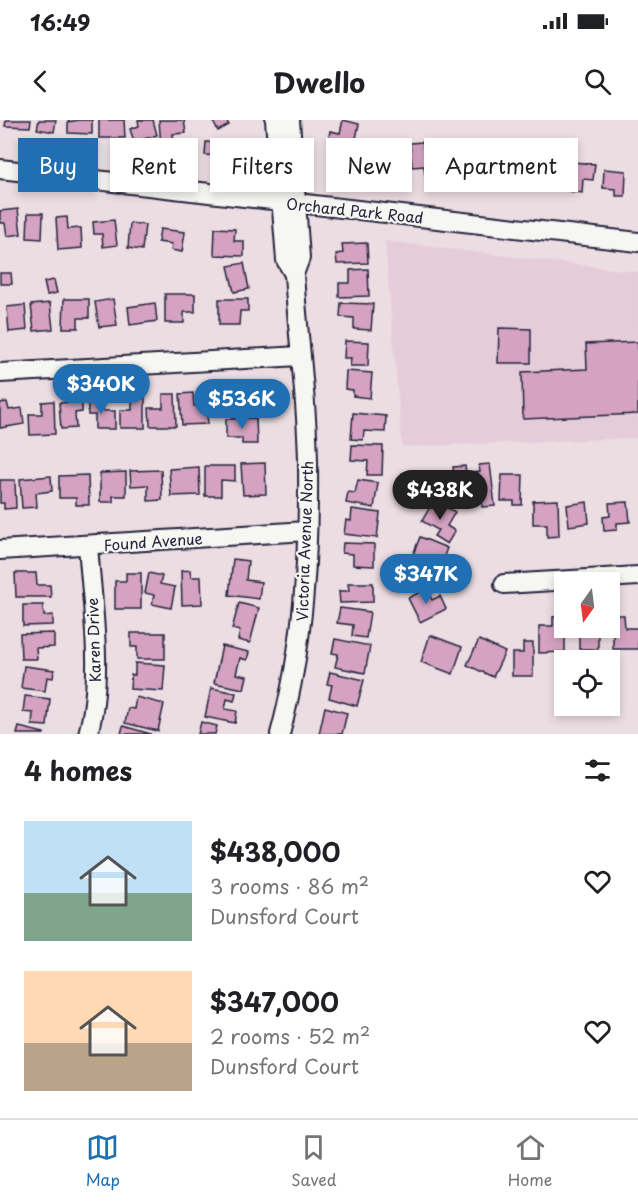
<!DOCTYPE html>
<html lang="en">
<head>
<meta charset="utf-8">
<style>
	body { margin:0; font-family:"Playpen Sans",sans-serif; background:#f2f2f2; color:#202124; height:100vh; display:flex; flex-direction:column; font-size:22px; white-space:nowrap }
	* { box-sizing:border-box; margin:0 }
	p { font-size:20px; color:#757577 }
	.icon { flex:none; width:33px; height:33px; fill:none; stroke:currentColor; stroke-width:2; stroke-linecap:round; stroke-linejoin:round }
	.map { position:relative; height:614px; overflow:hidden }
	.panel { display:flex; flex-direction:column; background:#fff; flex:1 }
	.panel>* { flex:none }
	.banner { position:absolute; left:18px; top:18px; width:603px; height:54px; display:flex; gap:12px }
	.needle { width:39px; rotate:194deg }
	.tools { position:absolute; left:554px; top:452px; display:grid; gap:12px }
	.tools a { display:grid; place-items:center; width:66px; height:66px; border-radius:0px; background:#fff; box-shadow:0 3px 9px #0003; font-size:30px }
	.price { position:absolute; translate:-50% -51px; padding:0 14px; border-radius:21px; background:#1f6fb2; color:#fff; font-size:20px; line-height:39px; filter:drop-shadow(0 2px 3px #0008) }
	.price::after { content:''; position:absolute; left:50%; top:36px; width:18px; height:14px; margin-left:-9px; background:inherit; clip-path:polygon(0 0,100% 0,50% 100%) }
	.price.current { background:#222; color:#fff }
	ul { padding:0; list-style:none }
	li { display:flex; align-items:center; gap:18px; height:150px; padding:0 24px }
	li span { display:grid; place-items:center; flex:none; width:168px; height:120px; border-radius:0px; color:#555 }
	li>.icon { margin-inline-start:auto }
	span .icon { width:72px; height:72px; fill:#fffc; stroke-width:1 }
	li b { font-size:26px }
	h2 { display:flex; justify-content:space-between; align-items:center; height:72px; padding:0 24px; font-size:26px }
	.tag { padding:0 21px; border-radius:0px; background:#fff; box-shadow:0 3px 9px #0003; font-size:21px; line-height:54px }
	.tag.current { background:#1f6fb2; color:#fff }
	.status { display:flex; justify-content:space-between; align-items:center; height:42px; padding:0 30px; background:#fff; direction:ltr }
	.status svg { height:16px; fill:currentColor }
	header { display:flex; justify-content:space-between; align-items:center; height:78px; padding:0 24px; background:#fff; font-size:27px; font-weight:700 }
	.tab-bar { display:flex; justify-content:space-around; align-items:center; height:84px; border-top:2px solid #e0e0e0; background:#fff; font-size:16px; color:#757577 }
	.tab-bar a { display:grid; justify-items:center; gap:3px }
	.tab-bar .current { color:#1f6fb2 }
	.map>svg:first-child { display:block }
</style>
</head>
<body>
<div class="status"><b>16:49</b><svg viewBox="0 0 49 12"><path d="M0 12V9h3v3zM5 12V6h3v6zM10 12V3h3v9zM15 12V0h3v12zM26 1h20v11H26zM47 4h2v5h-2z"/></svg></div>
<header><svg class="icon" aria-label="back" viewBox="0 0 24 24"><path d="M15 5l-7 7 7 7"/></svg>Dwello<svg class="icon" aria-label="search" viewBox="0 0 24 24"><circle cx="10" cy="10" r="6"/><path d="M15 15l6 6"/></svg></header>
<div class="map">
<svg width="638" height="614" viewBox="0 0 638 614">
	<rect width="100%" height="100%" fill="#ecdde3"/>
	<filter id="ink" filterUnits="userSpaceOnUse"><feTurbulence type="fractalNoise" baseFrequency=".0167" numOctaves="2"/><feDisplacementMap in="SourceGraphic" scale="12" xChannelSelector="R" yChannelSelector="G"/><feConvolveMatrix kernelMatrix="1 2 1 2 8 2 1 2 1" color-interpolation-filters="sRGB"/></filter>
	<g filter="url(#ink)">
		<polygon fill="#e5ccd9" points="385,121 638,152 638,318 402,327"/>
		<g fill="#d5a3c1" stroke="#22223b" stroke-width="1.5">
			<polygon points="6,0 31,0 30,7 5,6"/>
			<polygon points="39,0 56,0 54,12 37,9"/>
			<polygon points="79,0 92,0 92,14 68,13 68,2"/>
			<polygon points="99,0 124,0 125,18 99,18"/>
			<polygon points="138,0 153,0 157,15 134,22 130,9 139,6"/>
			<polygon points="159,0 184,0 186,13 173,14 174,25 161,26"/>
			<polygon points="212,0 226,0 229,5 218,11"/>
			<polygon points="343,0 359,4 354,28 328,22 330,11 340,13"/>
			<polygon points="206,22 237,25 236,37 205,35"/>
			<polygon points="423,22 423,28 433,27 435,55 425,55 424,46 412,47 410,23"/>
			<polygon points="402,26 405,46 382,50 380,38 391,36 390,28"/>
			<polygon points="443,28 469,29 469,59 458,59 458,48 443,48"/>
			<polygon points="330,36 361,36 362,50 330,50"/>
			<polygon points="488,36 502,38 498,61 476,57 477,46 487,47"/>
			<polygon points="562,38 564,67 553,67 553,56 538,56 537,39"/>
			<polygon points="572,42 595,44 593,60 583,59 582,73 569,71"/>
			<polygon points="508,46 527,47 526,63 508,62"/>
			<polygon points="604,49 626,51 625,76 616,76 616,69 603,68"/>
			<polygon points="18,89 21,114 7,116 5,103 0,103 0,91"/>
			<polygon points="28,93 43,93 42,119 27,118"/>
			<polygon points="67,97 68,109 81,108 82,128 58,130 56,98"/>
			<polygon points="114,100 117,125 103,127 102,114 94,114 93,102"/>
			<polygon points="130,103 145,105 142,130 128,128"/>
			<polygon points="215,108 235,109 234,121 244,121 244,136 214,135"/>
			<polygon points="160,109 185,112 182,132 171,130 172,124 158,122"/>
			<polygon points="367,123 368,143 337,144 336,134 343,133 342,124"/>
			<polygon points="244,143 249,169 234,172 228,146"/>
			<polygon points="368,149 369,176 339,177 339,163 350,163 350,150"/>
			<polygon points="0,153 11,153 12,164 0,164"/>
			<polygon points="54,160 57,173 47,175 44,162"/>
			<polygon points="165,174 195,174 195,192 184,192 184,203 165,203"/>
			<polygon points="64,179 89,179 89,198 78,198 78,208 63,208"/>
			<polygon points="113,179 117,205 99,207 95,182"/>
			<polygon points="219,179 248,179 248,191 240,191 239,205 219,205"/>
			<polygon points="50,183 53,209 34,211 31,185"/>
			<polygon points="155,183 157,201 130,205 128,187"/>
			<polygon points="341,183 373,184 371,210 354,209 354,198 340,197"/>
			<polygon points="25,185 27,210 9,212 7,187"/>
			<polygon points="499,208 531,209 531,243 498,243"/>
			<polygon points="345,221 369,222 368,246 350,246 351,238 344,238"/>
			<polygon points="638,222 638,294 523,299 522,252 587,249 586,224"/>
			<polygon points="346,251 372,253 370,278 353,276 353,270 345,269"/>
			<polygon points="253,263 255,281 229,283 228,264"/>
			<polygon points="193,273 194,286 206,285 208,304 182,305 180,274"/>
			<polygon points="163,274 175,274 176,306 150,306 149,288 163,288"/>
			<polygon points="132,276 145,276 145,308 120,308 120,290 132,290"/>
			<polygon points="226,277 226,290 212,291 211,278"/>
			<polygon points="88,278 101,278 101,291 115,291 115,309 95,309 95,295 88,295"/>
			<polygon points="54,281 55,314 30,315 29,294 42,294 42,282"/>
			<polygon points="82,281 82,292 75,293 76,308 61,309 59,283"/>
			<polygon points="7,282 9,290 22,288 24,304 0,308 0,283"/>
			<polygon points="353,293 386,296 385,312 364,311 363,320 351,319"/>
			<polygon points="256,298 257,324 242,324 242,318 226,318 226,299"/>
			<polygon points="352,325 383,326 382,355 367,355 368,341 351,340"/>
			<polygon points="265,343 266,374 243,375 241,344"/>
			<polygon points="490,344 495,386 482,387 481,374 468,375 469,382 457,383 453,347 465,346 466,353 480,352 479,345"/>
			<polygon points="205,346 235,346 235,361 221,360 221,376 205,376"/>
			<polygon points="199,347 200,375 171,376 169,349"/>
			<polygon points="161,350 162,380 148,381 148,365 131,366 130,351"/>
			<polygon points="126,352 126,376 113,376 113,382 100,382 100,353"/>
			<polygon points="88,355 89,385 76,385 76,378 59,378 59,356"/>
			<polygon points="502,355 523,355 522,385 514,385 514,381 501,381"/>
			<polygon points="51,356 52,371 36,373 37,387 22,388 20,359"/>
			<polygon points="0,360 15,360 16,388 4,389 4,383 0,383"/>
			<polygon points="358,360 378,363 374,388 346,383 348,372 355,373"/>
			<polygon points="434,380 455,392 447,406 455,411 447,424 434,416 438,410 422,401"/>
			<polygon points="558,380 559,416 547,417 547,404 533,404 533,381"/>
			<polygon points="587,382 589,403 569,406 567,385"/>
			<polygon points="628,382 630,402 617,403 617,410 604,411 603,397 610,396 609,383"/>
			<polygon points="352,389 380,393 377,418 344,414 346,400 351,401"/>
			<polygon points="420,417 447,428 442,442 430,437 426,449 410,442"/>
			<polygon points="343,423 374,424 374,446 353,445 353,434 342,433"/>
			<polygon points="233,439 248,441 246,460 261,462 259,479 229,475"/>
			<polygon points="190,450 191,457 201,457 202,484 182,485 181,451"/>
			<polygon points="15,453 36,453 37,465 50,465 51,477 16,477"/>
			<polygon points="126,453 141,453 141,489 115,489 115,461 126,461"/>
			<polygon points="149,453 162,456 160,464 175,467 171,488 152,484 154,475 145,473"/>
			<polygon points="348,463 373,463 373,482 340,483 339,471 349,471"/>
			<polygon points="427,469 432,480 440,476 446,489 420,502 408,478"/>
			<polygon points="239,483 259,488 250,523 238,520 240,511 232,509"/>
			<polygon points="23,485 43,485 44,496 53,495 53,505 23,506"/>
			<polygon points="340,488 370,492 366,518 352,516 353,505 337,503"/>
			<polygon points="613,495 624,495 625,508 638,508 638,529 613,529"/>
			<polygon points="564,496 564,507 572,507 572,511 565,511 565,532 539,533 539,506 553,506 553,497"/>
			<polygon points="590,507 604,507 604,511 598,511 598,529 579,529 579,510 590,509"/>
			<polygon points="54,513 54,527 36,528 37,539 21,539 20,514"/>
			<polygon points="131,513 165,513 165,539 137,539 137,527 131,527"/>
			<polygon points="430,515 462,527 453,554 421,542"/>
			<polygon points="335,519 370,526 365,553 335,547 338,534 332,533"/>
			<polygon points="479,520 505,532 493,557 467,545"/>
			<polygon points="523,523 533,523 533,556 512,556 512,533 523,533"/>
			<polygon points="222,526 249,532 247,540 240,538 236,554 247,556 244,569 214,563"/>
			<polygon points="135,543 165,545 163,571 130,569 131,555 135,555"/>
			<polygon points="24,546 54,550 53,558 47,557 45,571 21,568"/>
			<polygon points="330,552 364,560 357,586 329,578 332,565 327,564"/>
			<polygon points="211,568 236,573 234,581 227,579 225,589 237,591 235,603 205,597"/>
			<polygon points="25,576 50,579 47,606 32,605 33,593 23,592"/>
			<polygon points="136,577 164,584 158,611 125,603 128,588 134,589"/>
			<polygon points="325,587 347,593 342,614 319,614"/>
			<polygon points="201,602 217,606 215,614 198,614"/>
			<polygon points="123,606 151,614 121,614"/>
			<polygon points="19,607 44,613 44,614 17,614"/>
		</g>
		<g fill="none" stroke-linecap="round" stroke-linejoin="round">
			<g stroke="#22223b" stroke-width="22">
				<g id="minor">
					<polyline points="275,0 286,140 294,154"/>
					<polyline points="0,49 638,122"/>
					<polyline points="0,253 300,236"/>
					<path d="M 88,425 C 92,483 104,557 88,614"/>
					<polyline points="0,430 307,411"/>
					<polyline points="504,464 638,456"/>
					<path d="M 280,614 C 304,526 309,433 308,342 C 307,280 298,217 294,154 L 300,138 L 290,0"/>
				</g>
			</g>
			<use href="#minor" stroke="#f6f6f2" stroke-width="18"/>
		</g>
	</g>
	<g text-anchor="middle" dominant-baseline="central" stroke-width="4.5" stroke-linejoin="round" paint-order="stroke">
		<g font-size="15" fill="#22223b" stroke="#f6f6f2">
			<text transform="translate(355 90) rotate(6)">Orchard Park Road</text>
			<text transform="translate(153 421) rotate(-4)">Found Avenue</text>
			<text transform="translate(304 421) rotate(-88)">Victoria Avenue North</text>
			<text transform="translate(93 520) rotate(-92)">Karen Drive</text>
		</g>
	</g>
</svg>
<div class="tools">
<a><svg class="needle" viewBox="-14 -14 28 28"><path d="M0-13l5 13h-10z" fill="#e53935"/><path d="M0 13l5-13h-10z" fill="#757577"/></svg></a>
<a><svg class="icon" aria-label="locate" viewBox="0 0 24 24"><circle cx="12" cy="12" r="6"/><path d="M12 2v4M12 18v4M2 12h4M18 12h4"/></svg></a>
</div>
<b class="price" style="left:101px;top:295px">$340K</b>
<b class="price" style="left:242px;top:310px">$536K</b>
<b class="price current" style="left:440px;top:401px">$438K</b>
<b class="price" style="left:426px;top:485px">$347K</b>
<div class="banner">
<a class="tag current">Buy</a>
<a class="tag">Rent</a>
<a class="tag">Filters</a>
<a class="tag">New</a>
<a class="tag">Apartment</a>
</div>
</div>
<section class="panel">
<h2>4 homes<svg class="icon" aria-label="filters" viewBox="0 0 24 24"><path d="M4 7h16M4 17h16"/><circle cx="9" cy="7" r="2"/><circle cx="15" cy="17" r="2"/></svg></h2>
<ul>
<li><span style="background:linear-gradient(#bfe0f5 60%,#7fa58c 0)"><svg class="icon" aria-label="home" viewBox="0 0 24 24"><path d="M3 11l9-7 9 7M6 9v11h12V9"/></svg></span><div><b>$438,000</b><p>3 rooms · 86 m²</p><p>Dunsford Court</p></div><svg class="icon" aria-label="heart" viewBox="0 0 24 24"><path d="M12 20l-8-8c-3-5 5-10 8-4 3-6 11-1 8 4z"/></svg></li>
<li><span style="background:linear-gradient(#ffd9b3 60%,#b9a48a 0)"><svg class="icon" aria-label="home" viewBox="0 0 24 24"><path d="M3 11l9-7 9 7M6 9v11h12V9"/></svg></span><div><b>$347,000</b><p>2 rooms · 52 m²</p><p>Dunsford Court</p></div><svg class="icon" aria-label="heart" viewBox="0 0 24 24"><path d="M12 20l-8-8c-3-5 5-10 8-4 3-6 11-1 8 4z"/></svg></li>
</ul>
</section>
<nav class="tab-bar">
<a class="current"><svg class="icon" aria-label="map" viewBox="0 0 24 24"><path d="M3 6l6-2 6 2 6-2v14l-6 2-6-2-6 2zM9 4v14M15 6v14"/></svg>Map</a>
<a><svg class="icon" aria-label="saved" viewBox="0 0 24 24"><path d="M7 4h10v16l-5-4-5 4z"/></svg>Saved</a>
<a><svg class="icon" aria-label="home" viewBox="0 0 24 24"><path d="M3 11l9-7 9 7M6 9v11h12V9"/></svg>Home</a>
</nav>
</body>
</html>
